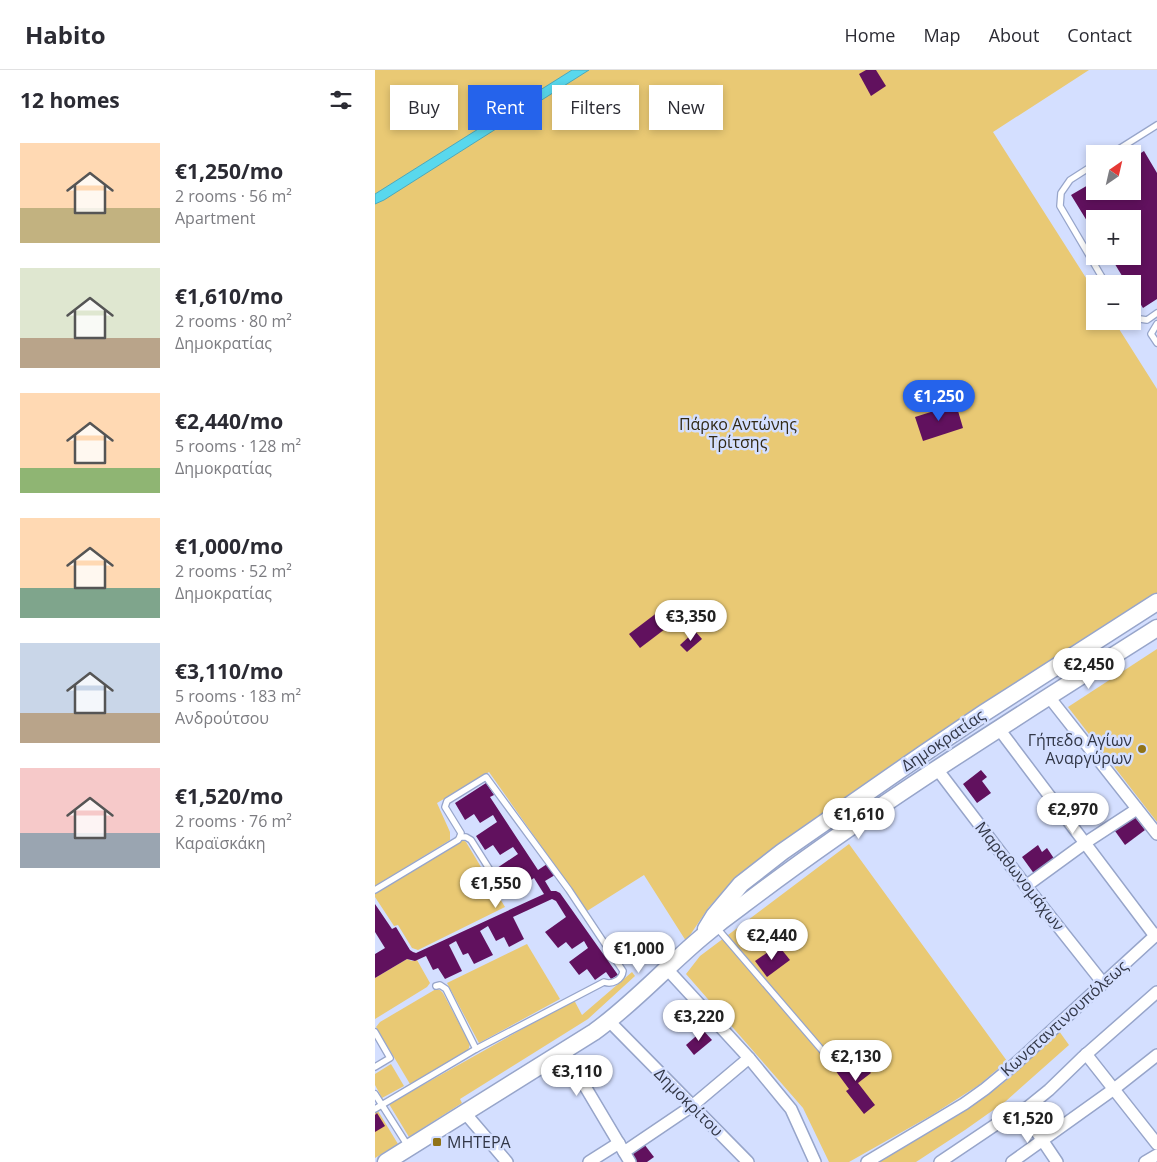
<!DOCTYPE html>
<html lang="en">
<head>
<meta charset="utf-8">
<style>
	body { margin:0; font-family:"Open Sans",sans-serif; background:#f2f2f3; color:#2b2b33; height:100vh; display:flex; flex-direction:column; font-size:19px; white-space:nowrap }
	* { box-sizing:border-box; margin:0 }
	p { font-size:16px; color:#7c7c81 }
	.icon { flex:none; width:28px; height:28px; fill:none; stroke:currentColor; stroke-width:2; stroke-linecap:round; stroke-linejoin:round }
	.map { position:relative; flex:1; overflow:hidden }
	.side { display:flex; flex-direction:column; background:#fff; width:375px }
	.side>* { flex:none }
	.banner { position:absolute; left:15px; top:15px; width:475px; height:45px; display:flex; gap:10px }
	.needle { width:32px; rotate:34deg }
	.tools { position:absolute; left:711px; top:75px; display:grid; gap:10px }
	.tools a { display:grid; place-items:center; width:55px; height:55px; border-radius:0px; background:#fff; box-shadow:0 2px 8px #0003; font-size:25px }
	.price { position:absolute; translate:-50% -42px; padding:0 11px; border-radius:18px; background:#fff; color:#222; font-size:16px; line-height:32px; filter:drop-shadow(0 1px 2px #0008) }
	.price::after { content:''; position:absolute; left:50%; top:30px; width:15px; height:11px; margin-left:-8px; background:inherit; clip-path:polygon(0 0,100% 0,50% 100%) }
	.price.current { background:#2563eb; color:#fff }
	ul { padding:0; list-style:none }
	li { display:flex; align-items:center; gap:15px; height:125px; padding:0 20px }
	li span { display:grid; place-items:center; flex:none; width:140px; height:100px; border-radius:0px; color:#555 }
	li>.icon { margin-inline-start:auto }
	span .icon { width:60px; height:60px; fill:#fffc; stroke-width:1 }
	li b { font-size:21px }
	h2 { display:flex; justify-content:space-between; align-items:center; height:60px; padding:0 20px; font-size:21px }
	.chip { padding:0 18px; border-radius:0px; background:#fff; box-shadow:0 2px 8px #0003; font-size:18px; line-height:45px }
	.chip.current { background:#2563eb; color:#fff }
	header { display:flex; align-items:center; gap:30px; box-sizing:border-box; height:70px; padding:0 25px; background:#fff; border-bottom:1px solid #e1e1e2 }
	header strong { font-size:24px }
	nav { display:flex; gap:28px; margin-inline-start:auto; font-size:18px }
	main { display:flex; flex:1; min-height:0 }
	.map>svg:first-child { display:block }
</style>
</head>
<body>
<header>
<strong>Habito</strong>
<nav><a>Home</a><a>Map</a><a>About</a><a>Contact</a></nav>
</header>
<main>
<section class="side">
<h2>12 homes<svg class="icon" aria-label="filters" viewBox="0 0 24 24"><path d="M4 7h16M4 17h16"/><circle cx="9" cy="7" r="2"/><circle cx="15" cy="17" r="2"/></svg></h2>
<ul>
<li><span style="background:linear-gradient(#ffd9b3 65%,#c2b280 0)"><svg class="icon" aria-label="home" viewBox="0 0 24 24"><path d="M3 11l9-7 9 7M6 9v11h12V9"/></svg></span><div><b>€1,250/mo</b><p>2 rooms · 56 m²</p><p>Apartment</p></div></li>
<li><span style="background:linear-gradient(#dfe7d0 70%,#b9a48a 0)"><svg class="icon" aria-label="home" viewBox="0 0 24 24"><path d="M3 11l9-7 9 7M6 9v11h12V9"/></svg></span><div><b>€1,610/mo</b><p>2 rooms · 80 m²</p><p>Δημοκρατίας</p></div></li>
<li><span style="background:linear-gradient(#ffd9b3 75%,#8fb573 0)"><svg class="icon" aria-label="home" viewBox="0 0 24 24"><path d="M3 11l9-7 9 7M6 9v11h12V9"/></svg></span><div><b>€2,440/mo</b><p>5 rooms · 128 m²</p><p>Δημοκρατίας</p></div></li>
<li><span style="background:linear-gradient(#ffd9b3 70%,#7fa58c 0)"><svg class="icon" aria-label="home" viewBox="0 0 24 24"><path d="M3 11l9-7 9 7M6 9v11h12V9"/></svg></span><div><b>€1,000/mo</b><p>2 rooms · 52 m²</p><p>Δημοκρατίας</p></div></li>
<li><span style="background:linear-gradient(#c9d6e8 70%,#b9a48a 0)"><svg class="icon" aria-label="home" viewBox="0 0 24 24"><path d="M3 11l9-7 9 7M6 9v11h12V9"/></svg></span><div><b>€3,110/mo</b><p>5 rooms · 183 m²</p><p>Ανδρούτσου</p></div></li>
<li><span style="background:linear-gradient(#f6c9c9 65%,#9aa5b1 0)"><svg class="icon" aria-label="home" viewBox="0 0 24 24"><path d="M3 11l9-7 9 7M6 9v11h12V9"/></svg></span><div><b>€1,520/mo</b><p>2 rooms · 76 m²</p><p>Καραϊσκάκη</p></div></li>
</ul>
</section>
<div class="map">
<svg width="782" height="1092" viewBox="0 0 782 1092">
	<rect width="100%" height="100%" fill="#d4dfff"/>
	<g fill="#e9c974">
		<polygon points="0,0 714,0 618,62 720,222 720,251 739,251 782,319 782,524 375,798 351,818 334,837 311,871 269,805 212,841 114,702 62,733 75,762 75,770 0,816"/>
		<polygon points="782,579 782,752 693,637"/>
		<polygon points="86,770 88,770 91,772 130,837 43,880 37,878 23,855 19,856 0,827 0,823"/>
		<polygon points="474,774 632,991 604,1015 557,1045 474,1092 454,1092 428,1038 311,904 325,886"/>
		<polygon points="152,874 185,929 104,973 72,913"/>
		<polygon points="32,889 37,891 42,890 55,913 52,917 0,949 0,908"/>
		<polygon points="257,902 260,906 213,949 85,1029 87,1033 34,1067 14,1034 199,930 207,945"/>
		<polygon points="61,919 65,920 68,923 95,974 93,981 35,1014 1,957 5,952"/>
		<path d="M 684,961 L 694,975 L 631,1031 L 590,1060 L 541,1092 L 501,1092 C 541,1070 582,1047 619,1020 C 642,1003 663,981 684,961 Z"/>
		<polygon points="16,994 29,1016 7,1028 0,1015 0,1004"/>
		<polygon points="3,1041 23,1074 0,1088 0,1043"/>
	</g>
	<polygon fill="#59d8ed" stroke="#4da8bb" points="197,0 214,0 9,130 0,134 0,124"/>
	<g fill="#61115e">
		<polygon points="491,0 501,0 511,16 496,26 484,4"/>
		<polygon points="769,81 782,103 782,229 768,238 758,222 758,214 752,214 735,186 758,186 758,149 720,149 720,164 696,125 720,111 720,121 758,121 758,88"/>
		<polygon points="581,334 588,358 548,371 540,347"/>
		<polygon points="283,542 294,556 265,578 254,564"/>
		<polygon points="320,561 327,569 312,582 305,575"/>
		<polygon points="606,700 612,707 607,711 616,723 602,733 588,714"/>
		<polygon points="111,713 119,725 115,727 163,800 172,794 180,805 170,811 176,821 181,821 185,823 243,905 236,909 231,902 220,910 212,899 204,905 194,892 213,878 209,871 197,879 191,872 183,878 170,862 191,847 181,831 177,829 138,847 149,869 134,877 129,867 121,871 113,856 105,861 118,885 99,894 93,883 88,885 81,871 74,875 87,901 70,909 63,898 58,900 51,886 40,891 32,889 0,908 0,884 10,878 0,862 0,834 17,859 21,857 35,880 38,882 41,883 169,824 159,808 146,817 139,807 131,812 122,798 143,784 138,777 125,785 118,775 110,780 101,766 122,752 118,745 105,753 99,744 90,750 80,733"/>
		<polygon points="759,746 770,760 750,775 740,761"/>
		<polygon points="663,775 667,782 672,778 680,790 660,805 647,787"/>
		<polygon points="403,875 415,890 392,907 380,891"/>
		<polygon points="328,960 337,970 319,985 311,975"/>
		<polygon points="480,984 496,1003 483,1013 500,1035 489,1044 471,1021 474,1019 460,1000"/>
		<polygon points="2,1043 10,1056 0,1062 0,1045"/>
		<polygon points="269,1074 279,1087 272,1092 260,1092 254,1085"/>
	</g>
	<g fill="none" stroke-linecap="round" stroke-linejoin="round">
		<g stroke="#97a5ca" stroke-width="8">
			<g id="lane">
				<polyline points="736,84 782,55"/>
				<polyline points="720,94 695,110 686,123 685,136 731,214"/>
				<polyline points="758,248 772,250 782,243"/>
				<polyline points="782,254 776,264 782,273"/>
				<polyline points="85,767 91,767 96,770 125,816"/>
				<path d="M 0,820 L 83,770 L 85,767 L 86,763 L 70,737 L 72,731 L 111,707 L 194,820 L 248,901 C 247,910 237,915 229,912 L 101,979 L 0,1039"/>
				<polyline points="342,858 458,993"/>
				<polyline points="61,916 65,915 71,919 101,979"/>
				<polyline points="0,962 15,988 0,997"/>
				<polyline points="0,1024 33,1076"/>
			</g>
		</g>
		<g stroke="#97a5ca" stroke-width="14">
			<g id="street">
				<polyline points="674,627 782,764"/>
				<polyline points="624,659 780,866"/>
				<polyline points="562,699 651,816 728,913"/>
				<polyline points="651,816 710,773 762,739"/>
				<polyline points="292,899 374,988 411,1033 416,1039 440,1092"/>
				<polyline points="234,951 373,1092"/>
				<polyline points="189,981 255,1092"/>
				<polyline points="711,984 782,1074"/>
				<polyline points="647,1040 682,1092"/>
				<polyline points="90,1043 132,1092"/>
				<polyline points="249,1082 317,1036 374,988"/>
				<polyline points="214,1092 244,1073"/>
				<polyline points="492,1092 589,1034 610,1019 639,995 782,864"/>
				<polyline points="565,1092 632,1047 653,1037 674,1020 707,988 782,922"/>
				<polyline points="637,1092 739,1019 782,985"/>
				<polyline points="770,1092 782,1085"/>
			</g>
		</g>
		<g stroke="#97a5ca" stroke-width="19">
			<g id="secondary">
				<polyline points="331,859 339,846 366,814 407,782 548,684 609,643 782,532"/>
				<path d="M 11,1092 L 219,962 C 258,934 290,898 327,867 C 340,856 354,845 368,835 C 501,734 642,647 782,558"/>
			</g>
		</g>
		<use href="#lane" stroke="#fff" stroke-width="5.5"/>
		<use href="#street" stroke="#fff" stroke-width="11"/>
		<use href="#secondary" stroke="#fff" stroke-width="16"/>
	</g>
	<g fill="#907318" stroke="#d4dfff" stroke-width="2">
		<circle cx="767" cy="679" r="5"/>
		<rect x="57" y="1067" width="10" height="10" rx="2.5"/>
	</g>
	<g text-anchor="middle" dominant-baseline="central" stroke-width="5" stroke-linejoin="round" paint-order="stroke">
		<g font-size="16" fill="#312915" stroke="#d4dfff">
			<text x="363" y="354">Πάρκο Αντώνης<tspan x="363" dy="18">Τρίτσης</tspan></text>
		</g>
		<g font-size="16" fill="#323747" stroke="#d4dfff">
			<text transform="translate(568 670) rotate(-34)">Δημοκρατίας</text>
			<text transform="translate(645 806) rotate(52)">Μαραθωνομάχων</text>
			<text transform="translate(689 948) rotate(-42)">Κωνσταντινουπόλεως</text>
			<text transform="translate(314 1032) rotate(45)">Δημοκρίτου</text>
		</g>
		<g font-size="16" fill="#323747" stroke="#d4dfff" text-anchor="end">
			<text x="757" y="670">Γήπεδο Αγίων<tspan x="757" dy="18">Αναργύρων</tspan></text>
			<text x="72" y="1072" text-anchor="start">ΜΗΤΕΡΑ</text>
		</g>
	</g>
</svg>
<div class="tools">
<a><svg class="needle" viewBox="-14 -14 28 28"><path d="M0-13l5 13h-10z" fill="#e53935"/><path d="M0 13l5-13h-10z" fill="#7c7c81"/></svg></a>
<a>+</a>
<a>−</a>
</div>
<b class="price current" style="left:564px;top:352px">€1,250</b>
<b class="price" style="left:316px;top:572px">€3,350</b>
<b class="price" style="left:714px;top:620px">€2,450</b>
<b class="price" style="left:698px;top:765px">€2,970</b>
<b class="price" style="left:484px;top:770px">€1,610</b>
<b class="price" style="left:121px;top:839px">€1,550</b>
<b class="price" style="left:397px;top:891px">€2,440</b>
<b class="price" style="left:264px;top:904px">€1,000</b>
<b class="price" style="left:324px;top:972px">€3,220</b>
<b class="price" style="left:481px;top:1012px">€2,130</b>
<b class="price" style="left:202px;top:1027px">€3,110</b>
<b class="price" style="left:653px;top:1074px">€1,520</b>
<div class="banner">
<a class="chip">Buy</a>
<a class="chip current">Rent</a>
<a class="chip">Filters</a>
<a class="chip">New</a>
</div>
</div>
</main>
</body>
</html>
